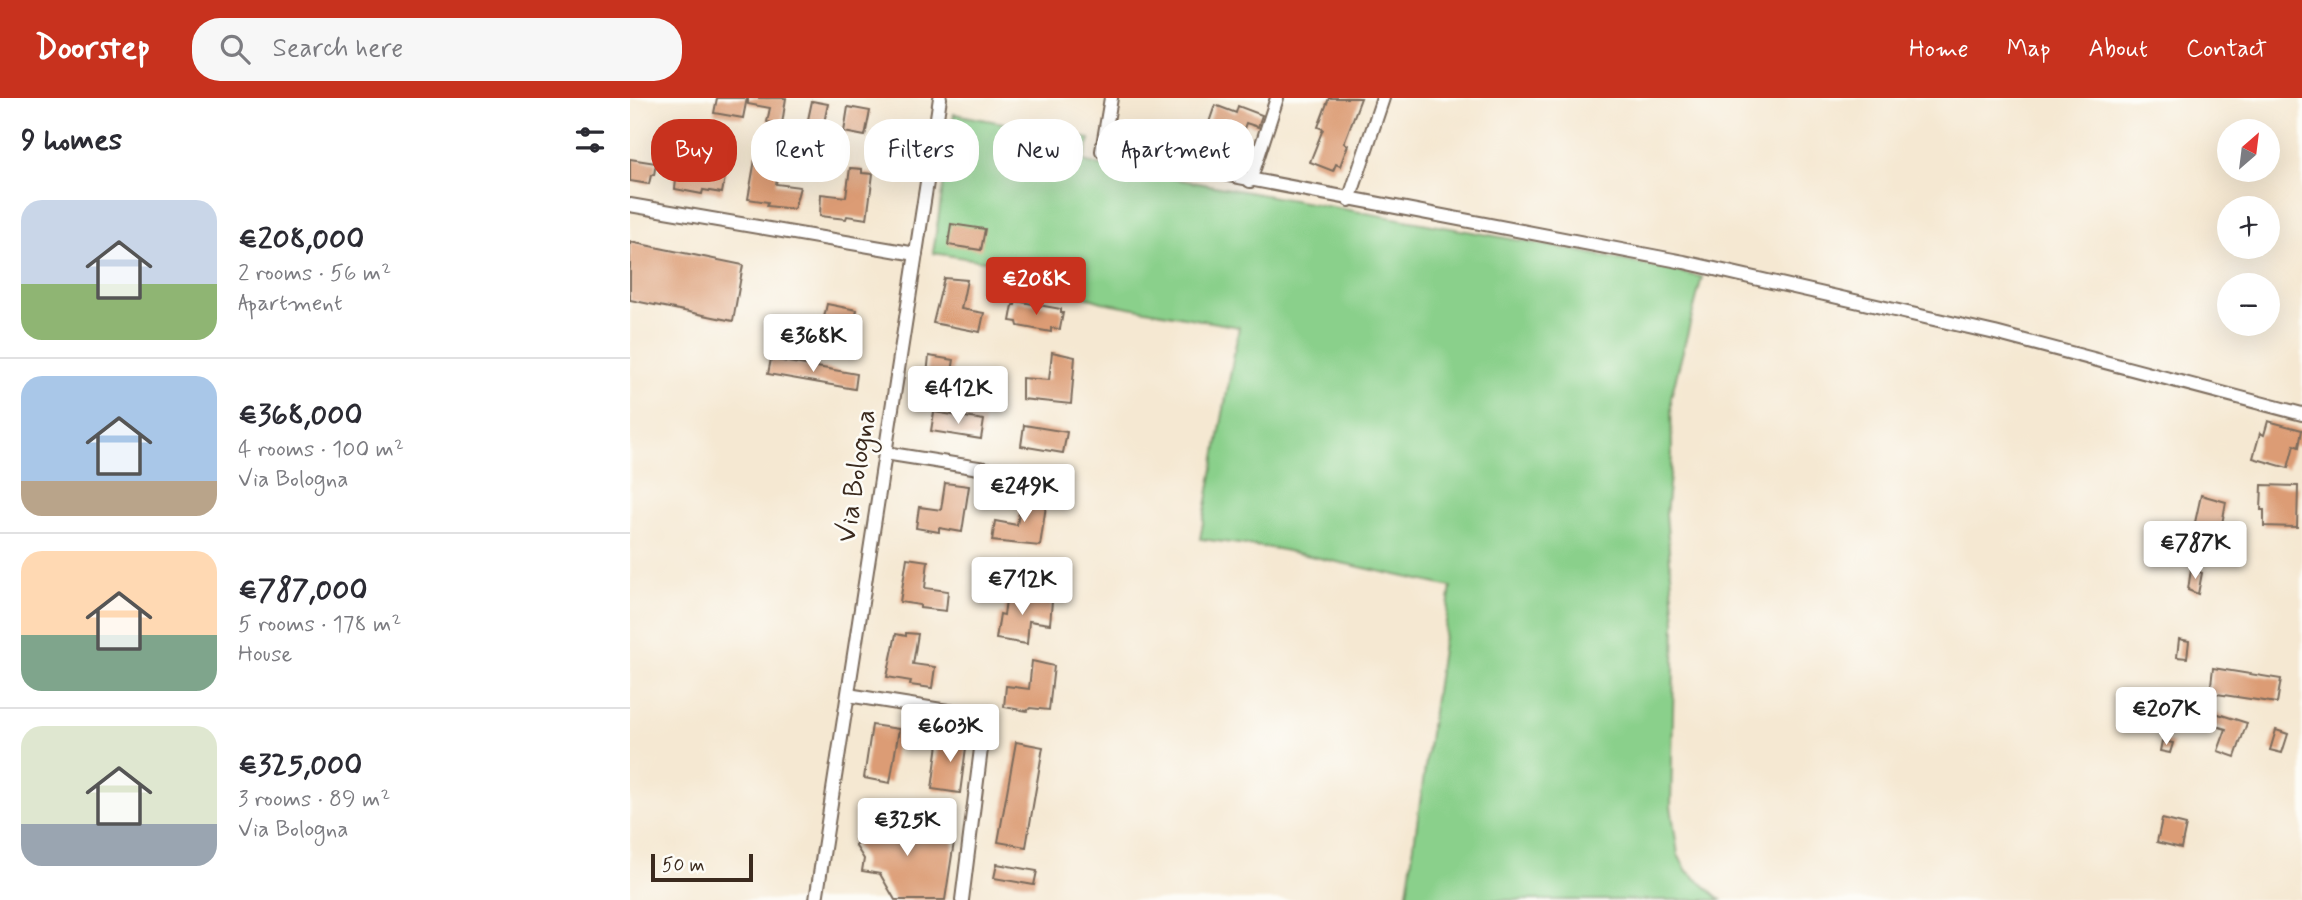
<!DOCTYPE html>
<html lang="en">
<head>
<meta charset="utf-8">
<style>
	body { margin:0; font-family:Mynerve,sans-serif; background:#f7f7f7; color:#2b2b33; height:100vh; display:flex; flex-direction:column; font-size:26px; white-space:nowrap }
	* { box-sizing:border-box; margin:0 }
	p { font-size:23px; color:#7c7c81 }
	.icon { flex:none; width:38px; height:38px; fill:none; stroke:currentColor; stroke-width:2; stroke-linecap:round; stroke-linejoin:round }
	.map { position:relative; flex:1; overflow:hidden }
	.side { display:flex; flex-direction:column; background:#fff; width:630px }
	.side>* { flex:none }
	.guide { position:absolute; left:21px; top:21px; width:665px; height:63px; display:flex; gap:14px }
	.needle { width:46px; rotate:28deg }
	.controls { position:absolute; left:1587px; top:21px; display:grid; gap:14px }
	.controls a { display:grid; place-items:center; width:63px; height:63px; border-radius:50%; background:#fff; box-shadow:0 7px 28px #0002; font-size:35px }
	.scale { position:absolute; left:21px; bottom:18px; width:102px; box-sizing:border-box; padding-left:7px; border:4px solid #3b2a1e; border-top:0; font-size:19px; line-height:24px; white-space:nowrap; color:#3b2a1e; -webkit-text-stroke:5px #fdfcf7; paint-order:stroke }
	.price { position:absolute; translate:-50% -60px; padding:0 16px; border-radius:7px; background:#fff; color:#222; font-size:23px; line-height:46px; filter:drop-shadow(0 2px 4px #0008) }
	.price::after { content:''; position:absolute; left:50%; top:42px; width:21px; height:16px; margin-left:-10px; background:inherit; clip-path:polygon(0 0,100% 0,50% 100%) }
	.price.selected { background:#c8321e; color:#fff }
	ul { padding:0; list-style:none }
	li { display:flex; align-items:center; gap:21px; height:175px; padding:0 21px }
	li+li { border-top:2px solid #e1e1e2 }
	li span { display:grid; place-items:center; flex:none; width:196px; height:140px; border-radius:21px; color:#555 }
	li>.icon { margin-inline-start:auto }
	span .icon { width:84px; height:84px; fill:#fffc; stroke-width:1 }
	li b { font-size:30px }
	h2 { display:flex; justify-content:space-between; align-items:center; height:84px; padding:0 21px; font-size:30px }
	.chip { padding:0 24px; border-radius:28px; background:#fff; box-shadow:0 7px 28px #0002; font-size:24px; line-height:63px }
	.chip.selected { background:#c8321e; color:#fff }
	header { display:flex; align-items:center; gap:42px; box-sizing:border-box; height:98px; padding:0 35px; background:#c8321e; color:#fff }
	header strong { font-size:33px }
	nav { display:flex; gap:38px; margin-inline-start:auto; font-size:24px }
	.search { width:490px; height:63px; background:#f7f7f7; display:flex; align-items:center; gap:18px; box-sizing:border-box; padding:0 24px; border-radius:28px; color:#7c7c81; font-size:26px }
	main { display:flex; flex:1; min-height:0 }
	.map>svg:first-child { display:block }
</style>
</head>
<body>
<header>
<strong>Doorstep</strong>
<div class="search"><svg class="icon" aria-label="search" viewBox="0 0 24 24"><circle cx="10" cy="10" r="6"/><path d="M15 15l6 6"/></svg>Search here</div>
<nav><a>Home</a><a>Map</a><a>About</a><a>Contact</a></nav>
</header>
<main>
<section class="side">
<h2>9 homes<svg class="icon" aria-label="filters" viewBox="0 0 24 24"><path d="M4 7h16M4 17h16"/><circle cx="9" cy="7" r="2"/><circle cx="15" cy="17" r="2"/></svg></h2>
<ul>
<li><span style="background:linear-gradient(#c9d6e8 60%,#8fb573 0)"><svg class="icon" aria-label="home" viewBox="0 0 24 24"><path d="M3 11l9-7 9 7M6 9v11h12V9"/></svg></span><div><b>€208,000</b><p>2 rooms · 56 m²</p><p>Apartment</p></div></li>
<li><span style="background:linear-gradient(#a9c7e8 75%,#b9a48a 0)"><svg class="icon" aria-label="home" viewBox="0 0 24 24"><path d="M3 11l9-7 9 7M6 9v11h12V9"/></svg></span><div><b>€368,000</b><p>4 rooms · 100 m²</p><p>Via Bologna</p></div></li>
<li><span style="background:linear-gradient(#ffd9b3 60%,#7fa58c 0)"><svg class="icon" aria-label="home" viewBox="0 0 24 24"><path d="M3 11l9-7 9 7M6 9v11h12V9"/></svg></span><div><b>€787,000</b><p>5 rooms · 178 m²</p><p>House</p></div></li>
<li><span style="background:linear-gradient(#dfe7d0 70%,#9aa5b1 0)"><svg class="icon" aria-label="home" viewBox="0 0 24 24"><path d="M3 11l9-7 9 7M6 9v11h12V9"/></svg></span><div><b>€325,000</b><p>3 rooms · 89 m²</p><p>Via Bologna</p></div></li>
</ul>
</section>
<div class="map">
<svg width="1672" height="802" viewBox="0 0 1672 802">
	<rect width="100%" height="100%" fill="#fdfcf7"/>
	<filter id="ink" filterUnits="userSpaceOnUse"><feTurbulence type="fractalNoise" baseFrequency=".0143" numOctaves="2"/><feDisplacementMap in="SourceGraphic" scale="14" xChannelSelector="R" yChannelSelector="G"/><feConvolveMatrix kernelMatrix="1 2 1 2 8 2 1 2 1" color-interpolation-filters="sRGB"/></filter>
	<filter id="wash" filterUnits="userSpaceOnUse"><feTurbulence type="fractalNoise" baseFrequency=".00686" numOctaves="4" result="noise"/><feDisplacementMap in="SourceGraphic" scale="28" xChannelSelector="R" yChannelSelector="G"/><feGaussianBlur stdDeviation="1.57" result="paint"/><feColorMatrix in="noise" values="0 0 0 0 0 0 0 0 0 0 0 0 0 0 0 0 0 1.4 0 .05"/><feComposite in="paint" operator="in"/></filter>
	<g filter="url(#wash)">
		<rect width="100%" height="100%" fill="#f5e8d2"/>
		<polygon fill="#8ad08b" stroke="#627d54" stroke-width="2" points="324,16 460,41 454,63 472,68 948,153 1072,179 1041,299 1042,358 1036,416 1045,523 1041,708 1048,757 1057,773 1091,802 776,802 821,489 648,451 570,441 609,229 472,204 419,188 422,174 303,155"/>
		<g id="blocks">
			<g fill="#dc9c74">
				<polygon points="87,0 117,0 113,20 84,15"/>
				<polygon points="118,0 156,0 152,26 137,24 140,10 118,6"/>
				<polygon points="699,0 731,0 714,45 718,47 710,68 706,66 703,73 680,64 693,31 688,29"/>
				<polygon points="182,3 198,6 192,34 176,31"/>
				<polygon points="585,7 606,15 608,8 632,17 628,29 616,25 608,47 575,36"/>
				<polygon points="218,9 240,13 235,38 214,34"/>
				<polygon points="75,45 96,49 92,73 96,74 92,95 73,92 72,96 45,91 46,82 43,82 45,69 70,73"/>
				<polygon points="138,55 150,57 146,86 170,89 164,111 137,108 138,104 118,101 126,56 138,57"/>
				<polygon points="0,61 26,65 24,77 21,77 19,86 0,83"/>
				<polygon points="220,70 232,71 232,75 243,76 237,121 217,118 216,121 190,118 191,96 216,99"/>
				<polygon points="321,126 355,131 351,152 318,147"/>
				<polygon points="0,144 113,167 103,223 0,202"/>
				<polygon points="314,180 337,182 331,211 354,215 350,234 303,225"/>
				<polygon points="386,203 431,211 431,215 433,215 430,231 421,230 421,234 388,228 387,224 380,223 383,207 385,207"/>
				<polygon points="197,206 227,212 221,240 191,233"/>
				<polygon points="422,254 445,259 441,306 392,301 392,280 419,282"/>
				<polygon points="299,258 324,262 319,290 296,287"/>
				<polygon points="141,261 227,276 225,291 138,276"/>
				<polygon points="304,314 354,322 351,341 301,333"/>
				<polygon points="1638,323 1672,332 1669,349 1664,347 1658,370 1623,360 1630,335 1634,337"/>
				<polygon points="394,327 437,334 433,355 391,348"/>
				<polygon points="315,385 339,388 332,434 309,430 309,434 286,430 289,409 311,412"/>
				<polygon points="1632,387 1668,388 1667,429 1634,428 1634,412 1631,412"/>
				<polygon points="392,397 417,401 410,448 362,443 365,423 387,427"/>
				<polygon points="1571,397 1596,404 1590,437 1564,429"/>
				<polygon points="277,460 298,463 295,490 318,493 316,513 290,510 290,507 270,504"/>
				<polygon points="1561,471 1572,475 1568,496 1558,492"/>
				<polygon points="377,495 422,503 420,526 399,523 397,546 366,541 370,516 374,517"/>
				<polygon points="276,535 288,536 283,566 305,569 302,590 280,587 281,583 257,579 266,536 276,538"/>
				<polygon points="1549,541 1559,543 1557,560 1547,559"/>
				<polygon points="402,563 424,568 419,612 400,610 397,613 374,609 376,588 399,591"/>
				<polygon points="1583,570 1651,581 1647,605 1580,595"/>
				<polygon points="1566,609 1617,625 1605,659 1588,653 1596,631 1562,621"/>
				<polygon points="242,627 269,631 260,685 234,680"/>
				<polygon points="1646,632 1658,636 1652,655 1640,652"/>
				<polygon points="309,638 337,642 330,695 302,691"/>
				<polygon points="1532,643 1543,645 1540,655 1530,653"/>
				<polygon points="386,644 413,649 396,749 368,744"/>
				<polygon points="273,713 283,726 297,728 296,739 324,744 315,802 265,802 250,776 232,773 234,761 225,747 236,736 239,717 262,721"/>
				<polygon points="1532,721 1556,727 1551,750 1527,744"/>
				<polygon points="367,766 407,773 404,787 364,780"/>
			</g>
		</g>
	</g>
	<g filter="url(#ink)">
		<use href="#blocks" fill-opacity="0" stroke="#7c6c5d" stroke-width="2"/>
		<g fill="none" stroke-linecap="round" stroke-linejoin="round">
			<g stroke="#7c6c5d" stroke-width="16">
				<g id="minor">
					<polyline points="481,0 472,53 1054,164 1365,235 1672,316"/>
					<polyline points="620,83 647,0"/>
					<polyline points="719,102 753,0"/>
					<polyline points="0,107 286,156"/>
					<polyline points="255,355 424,382"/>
					<polyline points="218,597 355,619 332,802"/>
					<polyline points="186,802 310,0"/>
				</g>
			</g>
			<use href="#minor" stroke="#fff" stroke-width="12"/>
		</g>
	</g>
	<g text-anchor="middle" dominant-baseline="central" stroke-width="5" stroke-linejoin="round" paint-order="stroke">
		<g font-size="28" fill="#3b2a1e" stroke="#fdfcf7">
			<text transform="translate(227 378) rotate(-81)">Via Bologna</text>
		</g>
	</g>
</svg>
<div class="controls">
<a><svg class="needle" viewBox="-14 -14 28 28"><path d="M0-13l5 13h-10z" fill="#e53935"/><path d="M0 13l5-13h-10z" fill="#7c7c81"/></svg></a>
<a>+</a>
<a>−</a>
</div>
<div class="scale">50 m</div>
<b class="price selected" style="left:406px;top:219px">€208K</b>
<b class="price" style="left:183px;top:276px">€368K</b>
<b class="price" style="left:328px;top:328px">€412K</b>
<b class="price" style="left:394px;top:426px">€249K</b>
<b class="price" style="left:1565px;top:483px">€787K</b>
<b class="price" style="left:392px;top:519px">€712K</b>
<b class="price" style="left:1536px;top:649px">€207K</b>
<b class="price" style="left:320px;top:666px">€603K</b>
<b class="price" style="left:277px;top:760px">€325K</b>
<div class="guide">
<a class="chip selected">Buy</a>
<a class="chip">Rent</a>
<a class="chip">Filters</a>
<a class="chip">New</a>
<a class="chip">Apartment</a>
</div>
</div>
</main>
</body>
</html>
